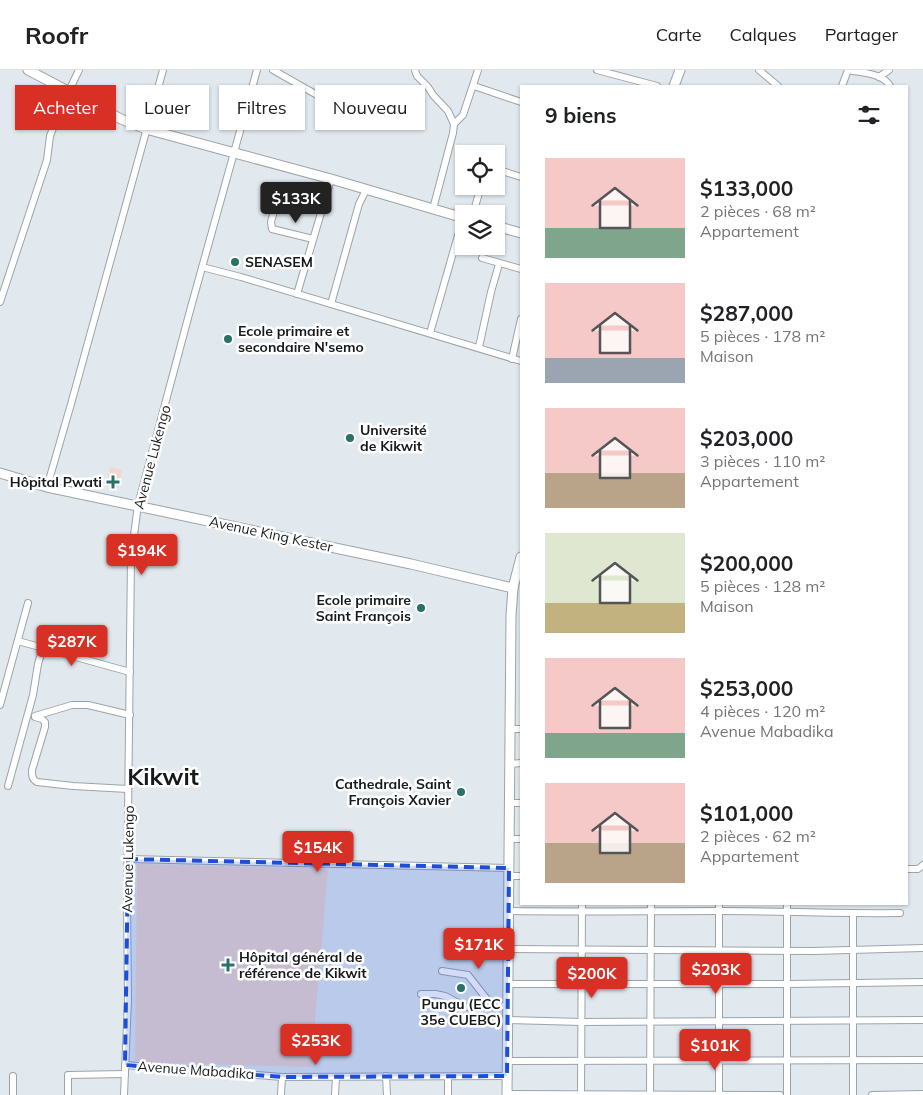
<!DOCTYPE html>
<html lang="fr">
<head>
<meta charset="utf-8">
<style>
	body { margin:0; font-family:Mulish,sans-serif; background:#f6f6f6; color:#202124; height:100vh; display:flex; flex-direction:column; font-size:19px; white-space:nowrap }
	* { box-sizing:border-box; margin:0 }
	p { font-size:16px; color:#757577 }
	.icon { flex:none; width:28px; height:28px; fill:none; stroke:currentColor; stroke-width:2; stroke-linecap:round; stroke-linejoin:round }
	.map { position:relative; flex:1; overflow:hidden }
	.side { position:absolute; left:520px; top:15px; width:388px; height:820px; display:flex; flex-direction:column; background:#fff; border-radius:0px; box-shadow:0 1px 4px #0004 }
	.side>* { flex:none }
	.hud { position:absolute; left:15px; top:15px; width:430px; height:45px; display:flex; gap:10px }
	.tools { position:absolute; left:455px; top:75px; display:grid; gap:10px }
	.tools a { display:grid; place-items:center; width:50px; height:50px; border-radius:0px; background:#fff; box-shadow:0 1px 4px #0004; font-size:25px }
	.price { position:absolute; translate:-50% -42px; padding:0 11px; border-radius:5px; background:#d93025; color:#fff; font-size:16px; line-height:32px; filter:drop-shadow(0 1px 2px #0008) }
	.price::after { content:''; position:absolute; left:50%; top:30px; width:15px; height:11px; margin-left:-8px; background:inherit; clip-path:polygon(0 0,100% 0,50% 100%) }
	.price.selected { background:#222; color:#fff }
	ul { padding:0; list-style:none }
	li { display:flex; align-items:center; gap:15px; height:125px; padding:0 25px }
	li span { display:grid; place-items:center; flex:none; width:140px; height:100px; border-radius:0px; color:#555 }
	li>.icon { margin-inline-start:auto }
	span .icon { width:60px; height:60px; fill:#fffc; stroke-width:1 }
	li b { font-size:21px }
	h2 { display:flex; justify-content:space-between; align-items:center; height:60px; padding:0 25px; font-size:21px }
	.pill { padding:0 18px; border-radius:0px; background:#fff; box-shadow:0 1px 4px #0004; font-size:18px; line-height:45px }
	.pill.selected { background:#d93025; color:#fff }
	header { display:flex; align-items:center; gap:30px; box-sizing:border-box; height:70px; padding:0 25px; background:#fff; border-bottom:1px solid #e0e0e0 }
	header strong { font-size:24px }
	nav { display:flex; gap:28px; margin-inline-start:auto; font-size:18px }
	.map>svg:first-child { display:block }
</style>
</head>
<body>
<header>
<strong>Roofr</strong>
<nav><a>Carte</a><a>Calques</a><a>Partager</a></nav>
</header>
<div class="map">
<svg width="923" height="1025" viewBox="0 0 923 1025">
	<rect width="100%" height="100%" fill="#e1e9ef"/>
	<g fill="#f1d7d1">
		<polygon points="110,397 122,400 118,418 106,416"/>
		<polygon points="137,794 328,799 311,997 154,993 135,991"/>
	</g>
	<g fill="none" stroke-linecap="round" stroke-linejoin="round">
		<g stroke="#9ca4a9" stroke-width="8">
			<g id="street">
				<polyline points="273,0 361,50"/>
				<polyline points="415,0 417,6 428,17 433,25 448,41 454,54"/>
				<polyline points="597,0 657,16"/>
				<polyline points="759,0 778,16"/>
				<path d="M 848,0 C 862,3 883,3 890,16"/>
				<polyline points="879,7 889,0"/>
				<polyline points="474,16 521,32"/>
				<polyline points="842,16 848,0"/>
				<polyline points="496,99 521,107"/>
				<polyline points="433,139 453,63 454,54 463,45 478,0"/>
				<polyline points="274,141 271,152 272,159 313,169"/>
				<polyline points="473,144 481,116"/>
				<polyline points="482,188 521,199"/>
				<polyline points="202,197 241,207 521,291"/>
				<polyline points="297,224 331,109"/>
				<polyline points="0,232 47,90 50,66 62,35 79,0"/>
				<polyline points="331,234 359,134 366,120"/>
				<polyline points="430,263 463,148"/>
				<polyline points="479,277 491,222 499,194"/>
				<polyline points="512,289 521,249"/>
				<polyline points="47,417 71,334 163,0"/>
				<polyline points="18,571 130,602"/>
				<polyline points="0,635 28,533"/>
				<polyline points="35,646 72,635 88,635 130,645"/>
				<path d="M 35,647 L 42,649 L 45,652 L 45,657 L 32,700 C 32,706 32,709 37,712 L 73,716 L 128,719"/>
				<polyline points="511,659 521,659"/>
				<polyline points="510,694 521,693"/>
				<polyline points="8,716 33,625 38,594 43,577"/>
				<polyline points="510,733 521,733"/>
				<polyline points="509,769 521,769"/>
				<polyline points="128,789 509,798"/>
				<polyline points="906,799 918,799 923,795"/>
				<polyline points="509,806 521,806"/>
				<polyline points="719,834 719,1025"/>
				<polyline points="787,834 787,1025"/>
				<path d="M 509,841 C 578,842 648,841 718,841 C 778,841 839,844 900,843"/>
				<polyline points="853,844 853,1025"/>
				<polyline points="508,879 813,881 923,878"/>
				<polyline points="442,901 468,905 493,937"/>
				<polyline points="508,914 788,914 923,912"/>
				<polyline points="421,924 435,924 445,926 466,937 508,936"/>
				<polyline points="508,950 582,952 923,950"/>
				<polyline points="507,991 923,990"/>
				<polyline points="125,995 282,1007 507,1006"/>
				<polyline points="13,1006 13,1025"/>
				<polyline points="386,1006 387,1025"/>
				<polyline points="448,1007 448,1025"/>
				<polyline points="507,1024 780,1025"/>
				<polyline points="68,1025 68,1005 125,1004"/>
				<polyline points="124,1025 128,930 127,832 131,488 138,435 191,237 257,0"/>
				<polyline points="281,1025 282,1007"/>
				<polyline points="335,1025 336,1007"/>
				<polyline points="581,1025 582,834"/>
				<polyline points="650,1025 651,834"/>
				<polyline points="872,1025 923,1024"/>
			</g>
		</g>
		<g stroke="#9ca4a9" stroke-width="11">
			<g id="secondary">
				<polyline points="28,0 121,49 146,59 331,109 464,148"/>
				<polyline points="674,16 680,0"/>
				<polyline points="496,156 521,163"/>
				<polyline points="0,403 47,417 411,494 513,518"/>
				<polyline points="507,1025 511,546 513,518 521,487"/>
			</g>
		</g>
		<use href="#street" stroke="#fff" stroke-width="6"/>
		<use href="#secondary" stroke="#fff" stroke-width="9"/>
	</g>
	<path fill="#1d4ed8" fill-opacity="0.2" stroke="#1d4ed8" stroke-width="4" stroke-dasharray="10 6" stroke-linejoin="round" d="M 128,789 L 509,798 L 507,1006 L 282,1007 L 125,995 Z"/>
	<g fill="#287068" stroke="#fff" stroke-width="2">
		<circle cx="235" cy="192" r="5"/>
		<circle cx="228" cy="269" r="5"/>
		<circle cx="350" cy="368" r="5"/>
		<path d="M110.5 404.5h5v5h5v5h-5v5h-5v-5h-5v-5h5z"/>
		<circle cx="421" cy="538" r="5"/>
		<circle cx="461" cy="722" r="5"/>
		<path d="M225.5 887.5h5v5h5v5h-5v5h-5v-5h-5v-5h5z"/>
		<circle cx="461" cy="918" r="5"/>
	</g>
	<g text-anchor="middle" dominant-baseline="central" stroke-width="5" stroke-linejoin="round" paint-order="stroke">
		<g font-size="14" font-weight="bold" fill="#171a1c" stroke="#fff" text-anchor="start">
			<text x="245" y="192">SENASEM</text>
			<text x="238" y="261">Ecole primaire et<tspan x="238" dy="16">secondaire N'semo</tspan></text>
			<text x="360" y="360">Université<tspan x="360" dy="16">de Kikwit</tspan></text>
			<text x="102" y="412" text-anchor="end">Hôpital Pwati</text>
			<text x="411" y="530" text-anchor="end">Ecole primaire<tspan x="411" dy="16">Saint François</tspan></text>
			<text x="451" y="714" text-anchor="end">Cathedrale, Saint<tspan x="451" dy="16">François Xavier</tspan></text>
			<text x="239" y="887">Hôpital général de<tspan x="239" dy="16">référence de Kikwit</tspan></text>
			<text x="461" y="934" text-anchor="middle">Pungu (ECC<tspan x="461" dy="16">35e CUEBC)</tspan></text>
		</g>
		<g font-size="14" fill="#171a1c" stroke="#fff">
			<text transform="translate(152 387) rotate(-75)">Avenue Lukengo</text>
			<text transform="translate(271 464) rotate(12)">Avenue King Kester</text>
			<text transform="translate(128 789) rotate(-89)">Avenue Lukengo</text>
			<text transform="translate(196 1000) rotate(4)">Avenue Mabadika</text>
		</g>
		<g font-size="24" font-weight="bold" fill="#171a1c" stroke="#fff">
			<text x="163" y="706">Kikwit</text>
		</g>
	</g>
</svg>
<div class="tools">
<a><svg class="icon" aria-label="locate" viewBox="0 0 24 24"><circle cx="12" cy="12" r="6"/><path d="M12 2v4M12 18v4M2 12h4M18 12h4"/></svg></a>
<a><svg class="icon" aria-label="layers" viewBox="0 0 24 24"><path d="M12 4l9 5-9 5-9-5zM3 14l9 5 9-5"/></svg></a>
</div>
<b class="price selected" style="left:296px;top:154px">$133K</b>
<b class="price" style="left:142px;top:506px">$194K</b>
<b class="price" style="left:72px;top:597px">$287K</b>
<b class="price" style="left:318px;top:803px">$154K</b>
<b class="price" style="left:479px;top:900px">$171K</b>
<b class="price" style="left:716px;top:925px">$203K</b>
<b class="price" style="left:592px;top:929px">$200K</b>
<b class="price" style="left:316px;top:996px">$253K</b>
<b class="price" style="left:715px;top:1001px">$101K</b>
<div class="hud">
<a class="pill selected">Acheter</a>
<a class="pill">Louer</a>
<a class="pill">Filtres</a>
<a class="pill">Nouveau</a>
</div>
<section class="side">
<h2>9 biens<svg class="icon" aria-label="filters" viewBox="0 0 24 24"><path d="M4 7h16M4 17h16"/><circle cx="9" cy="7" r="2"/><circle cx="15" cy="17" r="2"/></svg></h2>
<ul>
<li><span style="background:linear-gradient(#f6c9c9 70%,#7fa58c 0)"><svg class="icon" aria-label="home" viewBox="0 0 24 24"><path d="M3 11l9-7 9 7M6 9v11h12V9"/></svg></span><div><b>$133,000</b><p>2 pièces · 68 m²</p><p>Appartement</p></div></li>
<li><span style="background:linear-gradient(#f6c9c9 75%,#9aa5b1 0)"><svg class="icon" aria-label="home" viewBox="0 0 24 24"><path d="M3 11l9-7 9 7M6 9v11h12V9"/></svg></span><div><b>$287,000</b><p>5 pièces · 178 m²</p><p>Maison</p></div></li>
<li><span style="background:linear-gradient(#f6c9c9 65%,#b9a48a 0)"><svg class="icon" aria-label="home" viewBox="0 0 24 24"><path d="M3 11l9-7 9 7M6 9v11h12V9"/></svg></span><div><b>$203,000</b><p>3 pièces · 110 m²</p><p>Appartement</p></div></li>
<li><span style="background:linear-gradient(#dfe7d0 70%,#c2b280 0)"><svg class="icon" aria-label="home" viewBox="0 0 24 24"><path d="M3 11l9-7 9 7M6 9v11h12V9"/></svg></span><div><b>$200,000</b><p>5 pièces · 128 m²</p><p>Maison</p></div></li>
<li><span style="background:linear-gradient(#f6c9c9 75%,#7fa58c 0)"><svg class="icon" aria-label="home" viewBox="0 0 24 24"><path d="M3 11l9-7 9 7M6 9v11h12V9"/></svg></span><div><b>$253,000</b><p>4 pièces · 120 m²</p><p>Avenue Mabadika</p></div></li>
<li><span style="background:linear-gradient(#f6c9c9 60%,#b9a48a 0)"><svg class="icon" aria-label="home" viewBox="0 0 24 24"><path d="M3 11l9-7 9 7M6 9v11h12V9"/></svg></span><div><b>$101,000</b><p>2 pièces · 62 m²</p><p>Appartement</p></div></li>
</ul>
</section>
</div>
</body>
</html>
